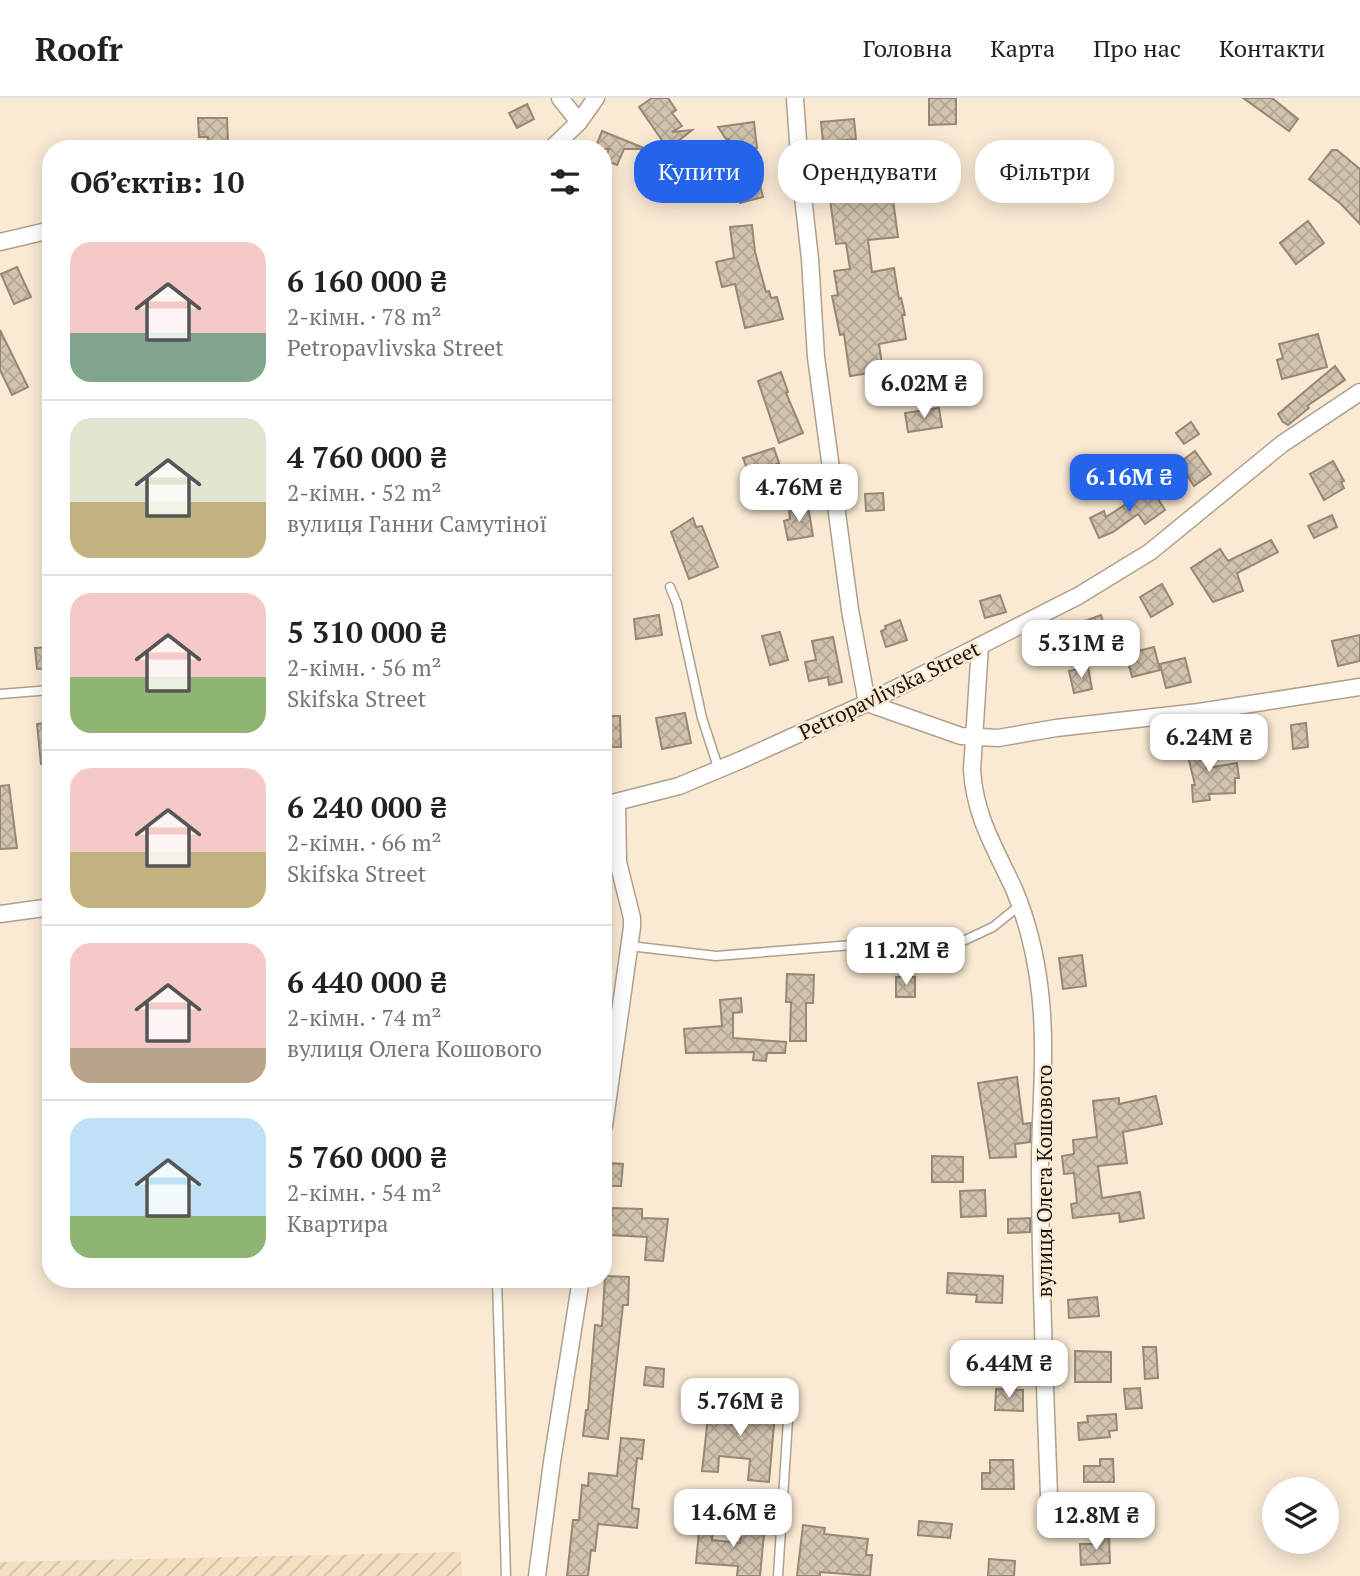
<!DOCTYPE html>
<html lang="uk">
<head>
<meta charset="utf-8">
<style>
	body { margin:0; font-family:"PT Serif",serif; background:#f2f2f2; color:#222; height:100vh; display:flex; flex-direction:column; font-size:26px; white-space:nowrap }
	* { box-sizing:border-box; margin:0 }
	p { font-size:23px; color:#767676 }
	.icon { flex:none; width:38px; height:38px; fill:none; stroke:currentColor; stroke-width:2; stroke-linecap:round; stroke-linejoin:round }
	.map { position:relative; flex:1; overflow:hidden }
	.details { position:absolute; left:42px; top:42px; width:570px; height:1148px; display:flex; flex-direction:column; background:#fff; border-radius:28px; box-shadow:0 4px 18px #0003 }
	.details>* { flex:none }
	.banner { position:absolute; left:634px; top:42px; width:621px; height:63px; display:flex; gap:14px }
	.fabs { position:absolute; left:1262px; top:1379px; display:grid; gap:14px }
	.fabs a { display:grid; place-items:center; width:77px; height:77px; border-radius:50%; background:#fff; box-shadow:0 4px 18px #0003; font-size:35px }
	.price { position:absolute; translate:-50% -60px; padding:0 16px; border-radius:14px; background:#fff; color:#222; font-size:23px; line-height:46px; filter:drop-shadow(0 2px 4px #0008) }
	.price::after { content:''; position:absolute; left:50%; top:42px; width:21px; height:16px; margin-left:-10px; background:inherit; clip-path:polygon(0 0,100% 0,50% 100%) }
	.price.current { background:#2563eb; color:#fff }
	ul { padding:0; list-style:none }
	li { display:flex; align-items:center; gap:21px; height:175px; padding:0 28px }
	li+li { border-top:2px solid #e0e0e0 }
	li span { display:grid; place-items:center; flex:none; width:196px; height:140px; border-radius:21px; color:#555 }
	li>.icon { margin-inline-start:auto }
	span .icon { width:84px; height:84px; fill:#fffc; stroke-width:1 }
	li b { font-size:30px }
	h2 { display:flex; justify-content:space-between; align-items:center; height:84px; padding:0 28px; font-size:30px }
	.pill { padding:0 24px; border-radius:28px; background:#fff; box-shadow:0 4px 18px #0003; font-size:24px; line-height:63px }
	.pill.current { background:#2563eb; color:#fff }
	header { display:flex; align-items:center; gap:42px; box-sizing:border-box; height:98px; padding:0 35px; background:#fff; border-bottom:2px solid #e0e0e0 }
	header strong { font-size:33px }
	nav { display:flex; gap:38px; margin-inline-start:auto; font-size:24px }
	.map>svg:first-child { display:block }
</style>
</head>
<body>
<header>
<strong>Roofr</strong>
<nav><a>Головна</a><a>Карта</a><a>Про нас</a><a>Контакти</a></nav>
</header>
<div class="map">
<svg width="1360" height="1478" viewBox="0 0 1360 1478">
	<defs>
		<pattern id="industrial-furrows" width="10" height="10" patternUnits="userSpaceOnUse" patternTransform="scale(1.75)"><rect width="10" height="10" fill="#f3dfc2"/><path d="M-1 1l2-2M0 10L10 0M9 11l2-2" fill="none" stroke="#d0bea6"/></pattern>
		<pattern id="building-cross-hatch" width="8" height="8" patternUnits="userSpaceOnUse" patternTransform="scale(1.75)"><rect width="8" height="8" fill="#d2c3ae"/><path d="M0 0l8 8M0 8l8-8" fill="none" stroke="#b4a794"/></pattern>
	</defs>
	<rect width="100%" height="100%" fill="#faead4"/>
	<polygon fill="url(#industrial-furrows)" points="461,1454 462,1478 0,1478 0,1464"/>
	<g fill="url(#building-cross-hatch)" stroke="#968874" stroke-width="2">
		<polygon points="652,0 668,0 676,12 672,15 682,28 672,34 692,32 668,51 639,9"/>
		<polygon points="929,0 956,0 956,26 929,27"/>
		<polygon points="1243,0 1272,0 1298,21 1289,33"/>
		<polygon points="527,6 534,21 517,30 509,15"/>
		<polygon points="198,20 227,20 228,44 208,45 208,39 199,39"/>
		<polygon points="854,21 856,41 823,44 821,24"/>
		<polygon points="754,24 757,50 751,50 763,99 740,105 737,93 752,83 730,48 729,41 726,41 718,29"/>
		<polygon points="602,33 644,50 644,51 624,51 617,67 604,62 609,51 595,51"/>
		<polygon points="1332,52 1337,52 1360,71 1360,126 1341,106 1309,81"/>
		<polygon points="876,64 882,96 892,94 898,139 868,142 872,174 894,170 899,201 901,200 905,217 902,217 906,241 879,246 883,273 850,278 844,236 840,237 832,198 838,197 834,173 850,171 846,145 836,146 828,86 839,85 839,77 863,75 862,66"/>
		<polygon points="1308,123 1324,145 1296,166 1280,145"/>
		<polygon points="752,127 755,154 766,194 769,193 771,200 777,199 783,221 745,230 735,186 722,189 716,164 734,160 730,129"/>
		<polygon points="17,169 31,199 14,206 1,176"/>
		<polygon points="0,232 28,289 12,297 0,272"/>
		<polygon points="1318,236 1327,269 1282,281 1277,262 1283,260 1279,246"/>
		<polygon points="1335,268 1345,282 1307,308 1309,310 1288,327 1283,324 1278,316"/>
		<polygon points="781,274 788,294 786,295 803,335 779,345 758,283"/>
		<polygon points="949,274 952,289 931,293 928,278"/>
		<polygon points="939,310 942,329 908,334 905,315"/>
		<polygon points="1191,324 1199,336 1184,346 1176,335"/>
		<polygon points="774,350 779,365 775,367 782,386 762,393 755,374 749,376 743,360"/>
		<polygon points="1195,353 1211,376 1194,388 1179,365"/>
		<polygon points="1333,363 1344,383 1341,384 1344,390 1324,402 1310,376"/>
		<polygon points="1151,390 1165,412 1145,426 1138,416 1113,434 1099,440 1090,420 1104,413 1106,419"/>
		<polygon points="883,395 884,412 866,413 865,396"/>
		<polygon points="808,408 813,438 788,442 784,423 790,421 789,411"/>
		<polygon points="1332,417 1337,429 1314,440 1308,428"/>
		<polygon points="693,420 696,429 702,428 718,469 689,481 671,434"/>
		<polygon points="1271,442 1278,454 1237,475 1243,493 1213,504 1191,470 1220,451 1228,463"/>
		<polygon points="1162,486 1173,506 1151,519 1140,499"/>
		<polygon points="1000,497 1006,514 985,520 980,503"/>
		<polygon points="659,517 662,537 636,541 634,521"/>
		<polygon points="1101,517 1110,547 1098,552 1093,539 1083,543 1077,526"/>
		<polygon points="900,522 907,542 886,549 881,533 886,531 885,528"/>
		<polygon points="780,534 788,562 770,567 762,538"/>
		<polygon points="1360,537 1360,563 1338,568 1332,543"/>
		<polygon points="833,539 842,584 829,587 828,579 809,583 805,564 816,562 812,543"/>
		<polygon points="51,549 51,570 37,571 35,550"/>
		<polygon points="1154,549 1160,572 1132,579 1126,556"/>
		<polygon points="1185,560 1191,584 1166,590 1160,566"/>
		<polygon points="1088,569 1092,591 1074,595 1069,573"/>
		<polygon points="685,615 691,645 662,651 656,620"/>
		<polygon points="604,618 620,618 621,649 604,649"/>
		<polygon points="51,624 51,665 41,666 37,626"/>
		<polygon points="1306,625 1308,649 1293,651 1291,627"/>
		<polygon points="1256,632 1260,655 1233,660 1230,641 1239,639 1238,635"/>
		<polygon points="1199,639 1207,670 1237,665 1239,680 1235,680 1235,695 1209,696 1210,702 1193,704 1192,687 1195,687 1184,642"/>
		<polygon points="9,687 17,750 0,751 0,688"/>
		<polygon points="1082,857 1086,888 1063,891 1059,860"/>
		<polygon points="787,876 814,877 813,905 806,905 806,943 790,943 791,904 786,904"/>
		<rect x="896" y="879" width="19" height="20"/>
		<polygon points="741,900 742,914 733,915 733,940 786,944 785,955 767,955 766,963 753,962 754,954 686,955 684,931 722,928 720,902"/>
		<polygon points="1017,979 1023,1026 1031,1025 1030,1044 1015,1046 1016,1059 990,1060 978,985"/>
		<polygon points="1156,998 1162,1026 1123,1034 1127,1065 1098,1068 1102,1100 1140,1094 1144,1120 1120,1124 1119,1115 1073,1120 1071,1106 1077,1105 1074,1075 1064,1076 1062,1058 1074,1056 1073,1042 1097,1039 1093,1003 1119,1000 1119,1006"/>
		<polygon points="932,1058 963,1059 963,1084 932,1084"/>
		<polygon points="609,1065 623,1066 621,1088 607,1088"/>
		<polygon points="985,1092 986,1118 961,1119 960,1093"/>
		<polygon points="612,1110 642,1111 642,1120 668,1121 663,1163 645,1162 647,1139 610,1137"/>
		<polygon points="1030,1120 1030,1134 1008,1135 1008,1121"/>
		<polygon points="948,1175 1003,1178 1002,1205 976,1204 977,1197 947,1195"/>
		<polygon points="605,1178 629,1179 628,1207 623,1207 608,1341 583,1338 586,1312 588,1312 595,1227 602,1228"/>
		<polygon points="1097,1199 1099,1218 1069,1220 1068,1202"/>
		<polygon points="1143,1249 1156,1249 1158,1280 1145,1281"/>
		<polygon points="1075,1253 1111,1254 1111,1284 1075,1284"/>
		<polygon points="646,1269 664,1271 663,1289 644,1287"/>
		<polygon points="725,1287 739,1288 737,1313 775,1316 769,1384 748,1382 750,1361 719,1358 718,1374 702,1373 708,1319 721,1321"/>
		<polygon points="1140,1290 1142,1310 1126,1311 1124,1291"/>
		<polygon points="996,1291 1023,1292 1023,1313 995,1312"/>
		<polygon points="1116,1316 1117,1332 1109,1333 1110,1339 1079,1342 1078,1325 1088,1324 1087,1318"/>
		<polygon points="621,1340 644,1342 642,1361 637,1360 632,1410 639,1411 637,1430 598,1426 595,1453 591,1452 588,1478 567,1478 573,1422 579,1422 582,1387 588,1388 589,1375 617,1378"/>
		<polygon points="1100,1361 1113,1361 1114,1384 1084,1384 1084,1368 1100,1368"/>
		<polygon points="990,1362 1013,1362 1014,1391 982,1391 982,1375 990,1375"/>
		<polygon points="700,1422 714,1423 712,1442 740,1445 742,1424 765,1426 760,1478 737,1478 738,1468 696,1465"/>
		<polygon points="919,1423 952,1426 950,1440 918,1437"/>
		<polygon points="803,1427 825,1430 824,1436 868,1441 866,1457 872,1457 870,1478 820,1474 820,1478 797,1478"/>
		<polygon points="1109,1438 1110,1465 1081,1467 1080,1446 1093,1446 1093,1439"/>
		<polygon points="989,1461 1015,1463 1014,1478 988,1478"/>
	</g>
	<g fill="none" stroke-linecap="round" stroke-linejoin="round">
		<g stroke="#afa08c" stroke-width="11">
			<g id="lane">
				<polyline points="670,489 677,506 702,620 719,672"/>
				<polyline points="0,596 51,592"/>
				<polyline points="630,848 716,858 915,842 963,843 993,829 1020,807"/>
				<polyline points="497,1181 506,1478"/>
				<polyline points="778,1478 789,1306"/>
			</g>
		</g>
		<g stroke="#afa08c" stroke-width="19">
			<g id="street">
				<polyline points="560,0 579,24"/>
				<polyline points="795,0 800,72 810,161 816,259 850,512 867,605 961,638 998,640 1056,630 1199,614 1360,589"/>
				<polyline points="551,51 579,24 596,0"/>
				<polyline points="0,144 51,132"/>
				<path d="M 980,548 L 972,672 C 975,719 995,750 1014,791 C 1028,824 1036,859 1040,894 C 1047,953 1040,1011 1040,1069 C 1040,1188 1046,1307 1050,1426"/>
				<polyline points="604,707 679,688 741,662 867,605 1078,498 1150,454 1282,346 1360,294"/>
				<polyline points="0,816 51,809"/>
				<polyline points="604,1028 632,829 632,820 618,764 617,705"/>
				<polyline points="537,1478 552,1364 581,1181"/>
			</g>
		</g>
		<use href="#lane" stroke="#fff" stroke-width="8"/>
		<use href="#street" stroke="#fff" stroke-width="16"/>
	</g>
	<g text-anchor="middle" dominant-baseline="central" stroke-width="5" stroke-linejoin="round" paint-order="stroke">
		<g font-size="21" fill="#1a150d" stroke="#faead4">
			<text transform="translate(889 592) rotate(-26)">Petropavlivska Street</text>
			<text transform="translate(1044 1083) rotate(-90)">вулиця Олега Кошового</text>
		</g>
	</g>
</svg>
<div class="fabs">
<a><svg class="icon" aria-label="layers" viewBox="0 0 24 24"><path d="M12 4l9 5-9 5-9-5zM3 14l9 5 9-5"/></svg></a>
</div>
<b class="price" style="left:924px;top:322px">6.02M ₴</b>
<b class="price current" style="left:1129px;top:416px">6.16M ₴</b>
<b class="price" style="left:799px;top:426px">4.76M ₴</b>
<b class="price" style="left:1081px;top:582px">5.31M ₴</b>
<b class="price" style="left:1209px;top:676px">6.24M ₴</b>
<b class="price" style="left:906px;top:889px">11.2M ₴</b>
<b class="price" style="left:1009px;top:1302px">6.44M ₴</b>
<b class="price" style="left:740px;top:1340px">5.76M ₴</b>
<b class="price" style="left:733px;top:1451px">14.6M ₴</b>
<b class="price" style="left:1096px;top:1454px">12.8M ₴</b>
<div class="banner">
<a class="pill current">Купити</a>
<a class="pill">Орендувати</a>
<a class="pill">Фільтри</a>
</div>
<section class="details">
<h2>Об’єктів: 10<svg class="icon" aria-label="filters" viewBox="0 0 24 24"><path d="M4 7h16M4 17h16"/><circle cx="9" cy="7" r="2"/><circle cx="15" cy="17" r="2"/></svg></h2>
<ul>
<li><span style="background:linear-gradient(#f6c9c9 65%,#7fa58c 0)"><svg class="icon" aria-label="home" viewBox="0 0 24 24"><path d="M3 11l9-7 9 7M6 9v11h12V9"/></svg></span><div><b>6 160 000 ₴</b><p>2-кімн. · 78 m²</p><p>Petropavlivska Street</p></div></li>
<li><span style="background:linear-gradient(#dfe7d0 60%,#c2b280 0)"><svg class="icon" aria-label="home" viewBox="0 0 24 24"><path d="M3 11l9-7 9 7M6 9v11h12V9"/></svg></span><div><b>4 760 000 ₴</b><p>2-кімн. · 52 m²</p><p>вулиця Ганни Самутіної</p></div></li>
<li><span style="background:linear-gradient(#f6c9c9 60%,#8fb573 0)"><svg class="icon" aria-label="home" viewBox="0 0 24 24"><path d="M3 11l9-7 9 7M6 9v11h12V9"/></svg></span><div><b>5 310 000 ₴</b><p>2-кімн. · 56 m²</p><p>Skifska Street</p></div></li>
<li><span style="background:linear-gradient(#f6c9c9 60%,#c2b280 0)"><svg class="icon" aria-label="home" viewBox="0 0 24 24"><path d="M3 11l9-7 9 7M6 9v11h12V9"/></svg></span><div><b>6 240 000 ₴</b><p>2-кімн. · 66 m²</p><p>Skifska Street</p></div></li>
<li><span style="background:linear-gradient(#f6c9c9 75%,#b9a48a 0)"><svg class="icon" aria-label="home" viewBox="0 0 24 24"><path d="M3 11l9-7 9 7M6 9v11h12V9"/></svg></span><div><b>6 440 000 ₴</b><p>2-кімн. · 74 m²</p><p>вулиця Олега Кошового</p></div></li>
<li><span style="background:linear-gradient(#bfe0f5 70%,#8fb573 0)"><svg class="icon" aria-label="home" viewBox="0 0 24 24"><path d="M3 11l9-7 9 7M6 9v11h12V9"/></svg></span><div><b>5 760 000 ₴</b><p>2-кімн. · 54 m²</p><p>Квартира</p></div></li>
</ul>
</section>
</div>
</body>
</html>
